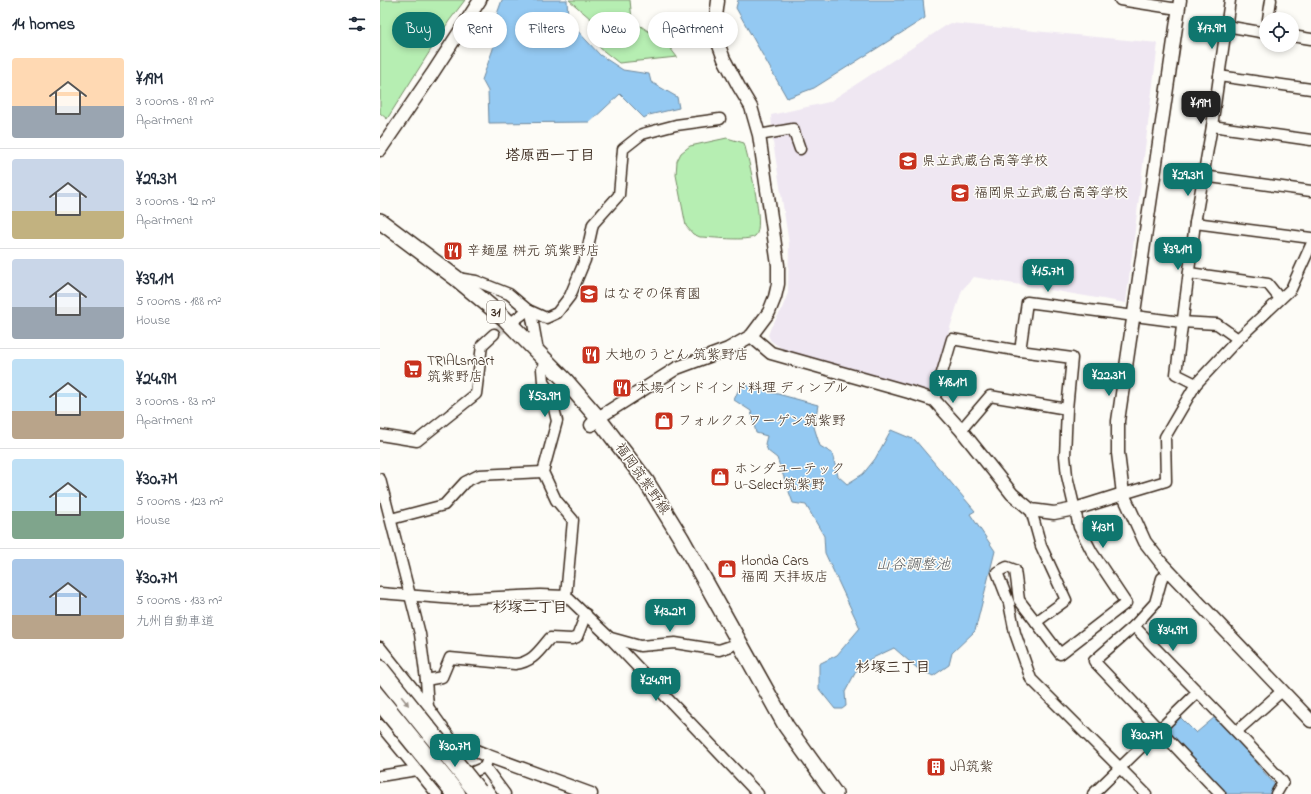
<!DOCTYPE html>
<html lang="en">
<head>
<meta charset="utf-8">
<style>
	body { margin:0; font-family:"Indie Flower","Klee One",sans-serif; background:#f6f6f7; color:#1f2937; height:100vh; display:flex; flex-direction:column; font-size:15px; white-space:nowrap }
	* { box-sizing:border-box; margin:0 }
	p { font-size:13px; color:#747a83 }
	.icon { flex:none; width:22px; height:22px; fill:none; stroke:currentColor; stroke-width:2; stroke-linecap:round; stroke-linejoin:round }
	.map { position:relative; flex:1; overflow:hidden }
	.panel { display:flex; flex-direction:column; background:#fff; width:380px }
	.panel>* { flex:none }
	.top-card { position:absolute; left:12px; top:12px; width:380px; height:36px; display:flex; gap:8px }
	.fabs { position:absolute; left:879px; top:12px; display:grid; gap:8px }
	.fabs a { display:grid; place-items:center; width:40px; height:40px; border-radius:50%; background:#fff; box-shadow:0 2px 6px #0003; font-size:20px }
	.price { position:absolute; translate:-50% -34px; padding:0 9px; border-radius:8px; background:#0f766e; color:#fff; font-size:13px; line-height:26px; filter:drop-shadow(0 1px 2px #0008) }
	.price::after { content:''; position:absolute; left:50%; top:24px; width:12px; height:9px; margin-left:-6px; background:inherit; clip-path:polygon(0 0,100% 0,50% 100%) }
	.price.on { background:#222; color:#fff }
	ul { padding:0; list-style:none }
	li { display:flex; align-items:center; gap:12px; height:100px; padding:0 12px }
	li+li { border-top:1px solid #e0e1e3 }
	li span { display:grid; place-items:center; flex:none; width:112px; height:80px; border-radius:4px; color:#555 }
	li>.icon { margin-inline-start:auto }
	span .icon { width:48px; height:48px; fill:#fffc; stroke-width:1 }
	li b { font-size:17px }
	h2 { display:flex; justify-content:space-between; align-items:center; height:48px; padding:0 12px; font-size:17px }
	.tag { padding:0 14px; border-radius:18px; background:#fff; box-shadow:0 2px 6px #0003; font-size:14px; line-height:36px }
	.tag.on { background:#0f766e; color:#fff }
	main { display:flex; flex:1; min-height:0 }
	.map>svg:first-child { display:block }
</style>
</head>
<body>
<main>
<section class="panel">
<h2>14 homes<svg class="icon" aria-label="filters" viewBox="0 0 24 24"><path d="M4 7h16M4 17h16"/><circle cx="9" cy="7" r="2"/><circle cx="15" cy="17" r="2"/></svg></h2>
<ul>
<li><span style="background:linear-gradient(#ffd9b3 60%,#9aa5b1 0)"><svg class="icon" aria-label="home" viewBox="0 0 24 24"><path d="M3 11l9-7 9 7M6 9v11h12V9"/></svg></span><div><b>¥19M</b><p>3 rooms · 89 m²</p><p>Apartment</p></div></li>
<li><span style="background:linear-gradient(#c9d6e8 65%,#c2b280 0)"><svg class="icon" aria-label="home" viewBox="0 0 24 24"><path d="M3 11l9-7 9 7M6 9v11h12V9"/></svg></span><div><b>¥29.3M</b><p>3 rooms · 92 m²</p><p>Apartment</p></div></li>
<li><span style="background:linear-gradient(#c9d6e8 60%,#9aa5b1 0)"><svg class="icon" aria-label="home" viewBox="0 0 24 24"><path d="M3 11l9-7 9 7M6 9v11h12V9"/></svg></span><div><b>¥39.1M</b><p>5 rooms · 188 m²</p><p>House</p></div></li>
<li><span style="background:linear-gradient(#bfe0f5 65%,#b9a48a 0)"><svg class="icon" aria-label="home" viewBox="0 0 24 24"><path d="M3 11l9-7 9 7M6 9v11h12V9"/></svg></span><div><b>¥24.9M</b><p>3 rooms · 83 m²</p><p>Apartment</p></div></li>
<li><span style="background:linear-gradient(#bfe0f5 65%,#7fa58c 0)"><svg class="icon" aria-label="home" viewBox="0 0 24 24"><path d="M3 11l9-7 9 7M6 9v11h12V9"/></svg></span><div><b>¥30.7M</b><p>5 rooms · 123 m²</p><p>House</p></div></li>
<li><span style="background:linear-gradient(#a9c7e8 70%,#b9a48a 0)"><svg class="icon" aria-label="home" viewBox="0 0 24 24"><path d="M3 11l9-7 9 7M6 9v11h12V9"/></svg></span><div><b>¥30.7M</b><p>5 rooms · 133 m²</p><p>九州自動車道</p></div></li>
</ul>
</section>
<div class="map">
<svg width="931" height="794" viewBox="0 0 931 794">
	<rect width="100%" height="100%" fill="#fdfcf7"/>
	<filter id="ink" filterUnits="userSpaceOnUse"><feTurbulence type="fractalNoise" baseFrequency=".025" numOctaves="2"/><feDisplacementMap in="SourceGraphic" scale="8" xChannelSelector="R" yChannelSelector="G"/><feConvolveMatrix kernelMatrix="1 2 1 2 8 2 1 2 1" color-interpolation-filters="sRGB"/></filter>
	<g filter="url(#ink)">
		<polygon fill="#efe7f2" points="570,23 778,43 746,303 594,277 582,290 550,391 407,352 391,341 388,335 391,327 401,311 408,293 409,244 393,142 391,115 449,102"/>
		<g fill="#b6eeb2" stroke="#788c68">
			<polygon points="0,0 85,0 69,21 7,119 0,113"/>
			<polygon points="189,0 250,0 252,20 287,44 297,57 239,63 220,48 219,26"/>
			<path d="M 347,138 L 364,143 C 368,157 386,228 375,236 C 368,242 330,237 320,237 L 313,234 L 306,226 L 296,175 L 297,161 L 301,153 L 310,146 Z"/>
		</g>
		<g fill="#94c9f2" stroke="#70899d">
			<polygon points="122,0 187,0 188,19 194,27 220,55 243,70 269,74 271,82 297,97 299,108 269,115 264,118 240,94 210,122 109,123 108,91 102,80 113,49 112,28"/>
			<polygon points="358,0 543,0 545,18 434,88 407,98 356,8"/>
			<polygon points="361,384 438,405 434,427 440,446 452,453 458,476 467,484 483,474 495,459 511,430 535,440 595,511 590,514 615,551 595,631 572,653 569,665 553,676 537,668 514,648 480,664 465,692 466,706 462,709 455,709 439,689 439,664 457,655 480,628 445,553 444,536 426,505 413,503 397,458 388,451 385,444 387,436 376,433 371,411 354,400"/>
			<polygon points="800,717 816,733 835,717 878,760 876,763 897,787 892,794 846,794 787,732 787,729"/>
		</g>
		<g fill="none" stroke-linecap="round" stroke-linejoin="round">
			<polyline stroke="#d6d2cc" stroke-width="10" stroke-dasharray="10 5" stroke-linecap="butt" points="114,334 134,320"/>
			<g stroke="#3b2a1e" stroke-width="13">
				<g id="minor">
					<polyline points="740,0 798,9"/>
					<polyline points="888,19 891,0"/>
					<polyline points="846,26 886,33"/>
					<polyline points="912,36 931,39"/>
					<polyline points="839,76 931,89"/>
					<polyline points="832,126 931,140"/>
					<polyline points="379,135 413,129 420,149"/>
					<polyline points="823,176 931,191"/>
					<polyline points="815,223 931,238"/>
					<polyline points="809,273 888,284 900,299"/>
					<polyline points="77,278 96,281 129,294 148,310 166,318 177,313 190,296 205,260 213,224 239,195 243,149 262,134 296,125 340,119"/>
					<polyline points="151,312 158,351"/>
					<polyline points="136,319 148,310"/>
					<polyline points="640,351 647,302 801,322 837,324 858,339"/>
					<polyline points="162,369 163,382 170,392 177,421 163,472 176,500 193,520 186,596"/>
					<polyline points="816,384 796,374 815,223 832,126 850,0"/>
					<polyline points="554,400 572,339 640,351 692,358 687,409 685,456 687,476 699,527 712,552 746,603 680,654 656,622 686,600 661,546 651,510"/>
					<polyline points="581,430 610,396 687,409"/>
					<polyline points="0,435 37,441 96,394 102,345 114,334"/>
					<polyline points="0,479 40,634 46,680 48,707"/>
					<polyline points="743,494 786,481 785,437 816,384 858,339 911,289 931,245"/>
					<polyline points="11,519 64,505 85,482 99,475 163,472"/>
					<polyline points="782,578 775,603 754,626 714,661 840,794"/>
					<polyline points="0,593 75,599 160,595 186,596 230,638 378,794"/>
					<polyline points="656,622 639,600 635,570 627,567 617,572 629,603 635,633 651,679 766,794"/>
					<path d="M 754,626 C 803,678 855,728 903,782 L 896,794"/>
					<polyline points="231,638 260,646 295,643 339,650 351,646"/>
					<polyline points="0,647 48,707 73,742"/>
					<path d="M 46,680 L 62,677 L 70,658 L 135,664 C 153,662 159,651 170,638 L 192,639 L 197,637 L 206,614"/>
					<polyline points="0,725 57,794"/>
					<polyline points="857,731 902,691"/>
					<polyline points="107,761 105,767 125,794"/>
					<polyline points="0,776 37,770"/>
					<polyline points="81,777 105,767"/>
					<polyline points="713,794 817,693"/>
				</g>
			</g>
			<g stroke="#3b2a1e" stroke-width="15">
				<g id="tertiary">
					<polyline points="800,0 738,421 738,453 743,494 765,542 782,564 931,721"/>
					<polyline points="0,150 52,74 100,0"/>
					<polyline points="371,336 391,353 529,392 554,400 581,430 632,494 651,510 674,513 695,509 743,494"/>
					<polyline points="211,425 218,418 297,368 348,349 371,336 389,312 395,297 398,284 398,265 379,135 371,107 359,87 344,59 334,32 338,1"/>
					<polyline points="14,714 74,742 108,756 211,794"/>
				</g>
			</g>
			<g stroke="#3b2a1e" stroke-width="18">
				<polyline id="primary" points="0,221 76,278 124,318 185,380 218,418 266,481 301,538 406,726 455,794"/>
			</g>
			<use href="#minor" stroke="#fdfcf7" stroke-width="10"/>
			<use href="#tertiary" stroke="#fdfcf7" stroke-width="12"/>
			<use href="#primary" stroke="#fdfcf7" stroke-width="15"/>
			<g stroke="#3b2a1e" stroke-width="21" stroke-linecap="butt">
				<g id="motorway-bridge">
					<polyline points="0,670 98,792"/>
					<polyline points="0,701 76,794"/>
				</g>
			</g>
			<use href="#motorway-bridge" stroke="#fdfcf7" stroke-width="18"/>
		</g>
		<defs><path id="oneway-solid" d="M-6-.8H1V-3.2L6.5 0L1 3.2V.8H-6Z"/></defs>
		<use fill="#9c938a" href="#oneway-solid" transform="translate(25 701) rotate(51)"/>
	</g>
	<defs>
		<g id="school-square" transform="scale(1)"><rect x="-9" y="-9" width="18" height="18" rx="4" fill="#c8321e" stroke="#fdfcf7"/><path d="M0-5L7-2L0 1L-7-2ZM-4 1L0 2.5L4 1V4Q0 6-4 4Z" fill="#fff"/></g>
		<g id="restaurant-square" transform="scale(1)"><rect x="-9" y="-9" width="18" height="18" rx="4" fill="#c8321e" stroke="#fdfcf7"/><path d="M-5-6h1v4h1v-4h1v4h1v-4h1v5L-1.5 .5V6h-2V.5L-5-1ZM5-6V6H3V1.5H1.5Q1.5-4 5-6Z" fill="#fff"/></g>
		<g id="supermarket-square" transform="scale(1)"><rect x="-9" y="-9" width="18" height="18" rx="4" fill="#c8321e" stroke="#fdfcf7"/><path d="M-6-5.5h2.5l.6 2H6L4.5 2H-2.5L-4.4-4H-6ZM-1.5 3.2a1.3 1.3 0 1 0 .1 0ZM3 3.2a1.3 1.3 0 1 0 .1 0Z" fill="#fff"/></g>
		<g id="shop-square" transform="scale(1)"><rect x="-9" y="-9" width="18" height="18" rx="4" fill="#c8321e" stroke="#fdfcf7"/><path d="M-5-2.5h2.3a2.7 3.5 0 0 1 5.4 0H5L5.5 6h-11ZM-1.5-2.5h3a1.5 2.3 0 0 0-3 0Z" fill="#fff"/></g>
		<g id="building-square" transform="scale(1)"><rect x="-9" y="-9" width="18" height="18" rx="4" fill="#c8321e" stroke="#fdfcf7"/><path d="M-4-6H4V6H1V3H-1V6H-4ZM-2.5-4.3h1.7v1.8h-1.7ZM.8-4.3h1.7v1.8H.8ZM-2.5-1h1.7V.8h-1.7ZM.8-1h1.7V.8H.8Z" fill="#fff"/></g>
	</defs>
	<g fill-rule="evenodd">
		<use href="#school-square" x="528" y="161"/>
		<use href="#school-square" x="580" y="193"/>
		<use href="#restaurant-square" x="73" y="251"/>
		<use href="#school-square" x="209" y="294"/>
		<use href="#restaurant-square" x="211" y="355"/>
		<use href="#supermarket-square" x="33" y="369"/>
		<use href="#restaurant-square" x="242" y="388"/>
		<use href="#shop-square" x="284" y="421"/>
		<use href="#shop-square" x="340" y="477"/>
		<use href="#shop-square" x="347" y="569"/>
		<use href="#building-square" x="556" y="767"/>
	</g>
	<g text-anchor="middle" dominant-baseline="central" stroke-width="3" stroke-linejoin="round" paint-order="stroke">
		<rect fill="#fdfcf7" stroke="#75695f" stroke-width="1" x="107" y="301" width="18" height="22" rx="3"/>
		<g font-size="13" font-weight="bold" fill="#3b2a1e">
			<text x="116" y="312">31</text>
		</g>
		<g font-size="14" fill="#3b2a1e" stroke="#fdfcf7" text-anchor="start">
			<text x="542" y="161">県立武蔵台高等学校</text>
			<text x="594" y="193">福岡県立武蔵台高等学校</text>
			<text x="87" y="251">辛麺屋 桝元 筑紫野店</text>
			<text x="223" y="294">はなぞの保育園</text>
			<text x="225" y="355">大地のうどん 筑紫野店</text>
			<text x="47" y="361">TRIALsmart<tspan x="47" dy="16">筑紫野店</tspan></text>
			<text x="256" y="388">本場インドインド料理 ディンプル</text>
			<text x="298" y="421">フォルクスワーゲン筑紫野</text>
			<text x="354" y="469">ホンダユーテック<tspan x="354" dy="16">U-Select筑紫野</tspan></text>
			<text x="361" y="561">Honda Cars<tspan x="361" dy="16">福岡 天拝坂店</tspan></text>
			<text x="570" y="767">JA筑紫</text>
		</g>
		<g font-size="14" fill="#3b2a1e" stroke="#fdfcf7">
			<text transform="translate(262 479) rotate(55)">福岡筑紫野線</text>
		</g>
		<g font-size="15" font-weight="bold" fill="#3b2a1e" stroke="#fdfcf7">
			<text x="170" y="156">塔原西一丁目</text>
			<text x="150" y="608">杉塚二丁目</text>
			<text x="513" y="668">杉塚三丁目</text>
		</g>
		<g font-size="15" font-style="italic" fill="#565a5e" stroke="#fdfcf7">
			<text x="533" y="565">山谷調整池</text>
		</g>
	</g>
</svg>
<div class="fabs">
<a><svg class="icon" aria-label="locate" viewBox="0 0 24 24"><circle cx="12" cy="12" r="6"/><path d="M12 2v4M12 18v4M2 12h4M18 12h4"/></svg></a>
</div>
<b class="price" style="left:832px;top:50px">¥17.9M</b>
<b class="price on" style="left:821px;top:125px">¥19M</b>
<b class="price" style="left:808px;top:197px">¥29.3M</b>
<b class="price" style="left:798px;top:271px">¥39.1M</b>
<b class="price" style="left:668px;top:293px">¥15.7M</b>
<b class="price" style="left:729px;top:397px">¥22.3M</b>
<b class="price" style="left:573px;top:404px">¥18.1M</b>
<b class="price" style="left:165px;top:418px">¥53.9M</b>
<b class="price" style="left:723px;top:549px">¥13M</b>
<b class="price" style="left:290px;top:633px">¥13.2M</b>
<b class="price" style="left:793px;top:652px">¥34.9M</b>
<b class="price" style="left:276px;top:702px">¥24.9M</b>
<b class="price" style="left:767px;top:757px">¥30.7M</b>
<b class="price" style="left:75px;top:768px">¥30.7M</b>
<div class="top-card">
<a class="tag on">Buy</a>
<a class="tag">Rent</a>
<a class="tag">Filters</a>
<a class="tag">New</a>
<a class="tag">Apartment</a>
</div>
</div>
</main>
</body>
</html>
